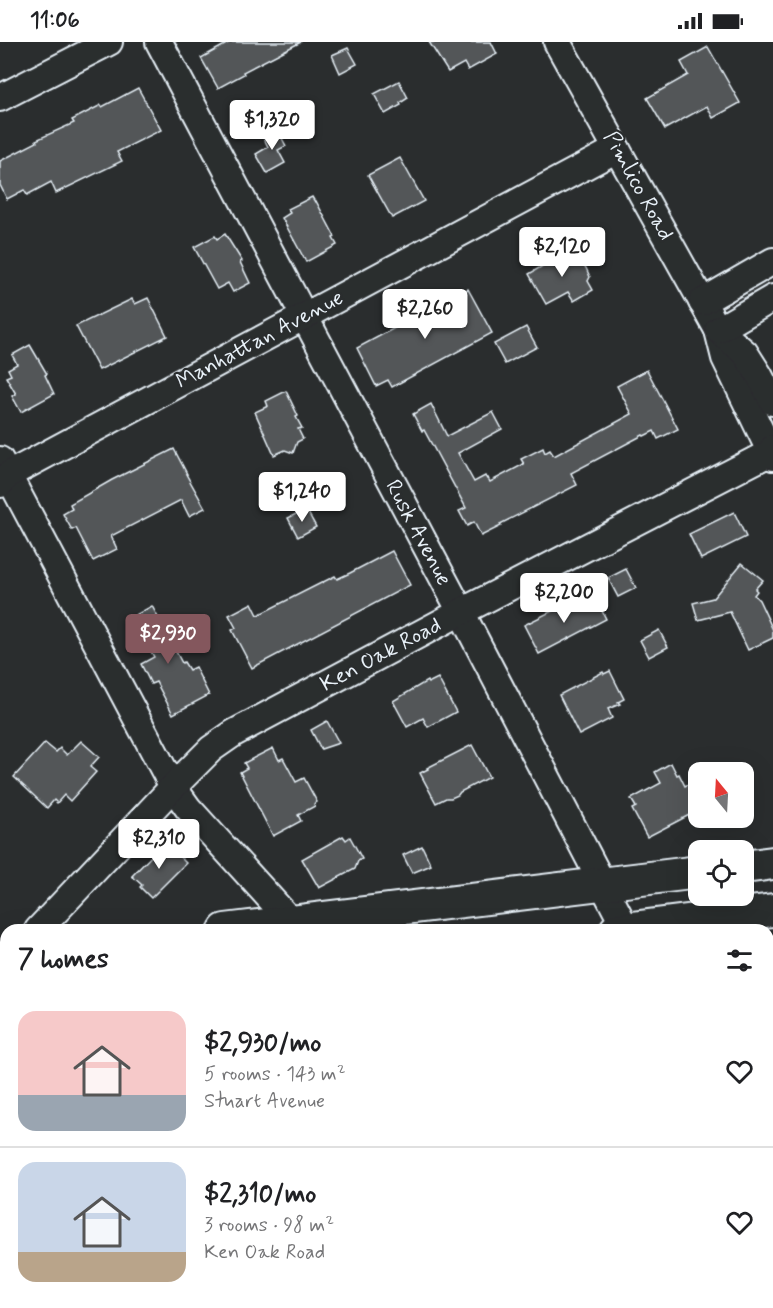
<!DOCTYPE html>
<html lang="en">
<head>
<meta charset="utf-8">
<style>
	body { margin:0; font-family:Mynerve,sans-serif; background:#f6f6f6; color:#202124; height:100vh; display:flex; flex-direction:column; font-size:22px; white-space:nowrap }
	* { box-sizing:border-box; margin:0 }
	p { font-size:20px; color:#757577 }
	.icon { flex:none; width:33px; height:33px; fill:none; stroke:currentColor; stroke-width:2; stroke-linecap:round; stroke-linejoin:round }
	.map { position:relative; flex:1; overflow:hidden }
	.drawer { position:absolute; left:0px; top:882px; width:774px; height:384px; display:flex; flex-direction:column; background:#fff; border-radius:18px 18px 0 0; box-shadow:0 6px 24px #0002 }
	.drawer>* { flex:none }
	.needle { width:39px; rotate:342deg }
	.controls { position:absolute; left:688px; top:720px; display:grid; gap:12px }
	.controls a { display:grid; place-items:center; width:66px; height:66px; border-radius:12px; background:#fff; box-shadow:0 6px 24px #0002; font-size:30px }
	.price { position:absolute; translate:-50% -51px; padding:0 14px; border-radius:6px; background:#fff; color:#222; font-size:20px; line-height:39px; filter:drop-shadow(0 2px 3px #0008) }
	.price::after { content:''; position:absolute; left:50%; top:36px; width:18px; height:14px; margin-left:-9px; background:inherit; clip-path:polygon(0 0,100% 0,50% 100%) }
	.price.active { background:#84575d; color:#fff }
	ul { padding:0; list-style:none }
	li { display:flex; align-items:center; gap:18px; height:150px; padding:0 18px }
	li+li { border-top:2px solid #e0e0e0 }
	li span { display:grid; place-items:center; flex:none; width:168px; height:120px; border-radius:18px; color:#555 }
	li>.icon { margin-inline-start:auto }
	span .icon { width:72px; height:72px; fill:#fffc; stroke-width:1 }
	li b { font-size:26px }
	h2 { display:flex; justify-content:space-between; align-items:center; height:72px; padding:0 18px; font-size:26px }
	.status { display:flex; justify-content:space-between; align-items:center; height:42px; padding:0 30px; background:#fff; direction:ltr }
	.status svg { height:16px; fill:currentColor }
	.map>svg:first-child { display:block }
</style>
</head>
<body>
<div class="status"><b>11:06</b><svg viewBox="0 0 49 12"><path d="M0 12V9h3v3zM5 12V6h3v6zM10 12V3h3v9zM15 12V0h3v12zM26 1h20v11H26zM47 4h2v5h-2z"/></svg></div>
<div class="map">
<svg width="773" height="1266" viewBox="0 0 773 1266">
	<rect width="100%" height="100%" fill="#2a2d2e"/>
	<filter id="ink" filterUnits="userSpaceOnUse"><feTurbulence type="fractalNoise" baseFrequency=".0167" numOctaves="2"/><feDisplacementMap in="SourceGraphic" scale="12" xChannelSelector="R" yChannelSelector="G"/><feConvolveMatrix kernelMatrix="1 2 1 2 8 2 1 2 1" color-interpolation-filters="sRGB"/></filter>
	<g filter="url(#ink)">
		<polygon fill="#424648" stroke="#959ca0" stroke-width="1.5" points="773,895 773,1266 0,1266 0,1039 6,1036 6,1260 768,1260 768,896"/>
		<g fill="#535759" stroke="#e8f1f8" stroke-width="1.5">
			<polygon points="230,0 301,0 243,30 244,32 218,46 201,16"/>
			<polygon points="429,0 491,0 497,12 468,28 464,21 448,30"/>
			<polygon points="708,5 740,61 713,76 707,64 665,87 647,56 688,33 681,20"/>
			<polygon points="348,6 357,22 340,31 332,13"/>
			<polygon points="399,39 408,56 400,61 401,63 385,72 374,52"/>
			<polygon points="138,46 161,88 117,110 122,119 56,151 51,140 27,153 24,148 7,157 0,143 0,119 37,100 36,98 74,81 72,78 101,63 102,65"/>
			<polygon points="276,85 286,104 278,108 285,121 267,131 256,112 268,105 262,92"/>
			<polygon points="400,116 424,159 392,176 368,133"/>
			<polygon points="312,155 315,160 316,159 335,195 333,196 337,203 306,220 282,176 290,171 288,167"/>
			<polygon points="225,192 242,219 240,220 250,241 233,250 228,241 217,247 194,205 215,194 217,197"/>
			<polygon points="571,207 573,210 576,210 586,226 590,235 588,239 593,248 574,259 568,250 546,262 529,232"/>
			<polygon points="468,247 492,291 392,345 388,338 376,344 357,306"/>
			<polygon points="148,256 167,294 99,328 76,284 132,257 135,262"/>
			<polygon points="526,285 537,305 505,322 494,302"/>
			<polygon points="30,303 47,332 45,333 54,352 21,370 12,354 16,352 6,335 11,333 8,327 17,322 12,313"/>
			<polygon points="647,328 678,387 658,397 654,389 644,394 643,393 571,431 577,443 500,482 501,484 481,494 474,480 467,484 459,469 466,466 424,388 422,389 413,372 431,362 447,394 493,370 502,387 458,411 474,440 485,434 487,437 488,436 490,440 524,422 521,417 543,406 545,411 550,408 554,414 632,372 617,344"/>
			<polygon points="286,349 298,374 296,375 302,386 298,387 303,397 297,400 293,411 285,408 274,413 255,370 268,364 266,359"/>
			<polygon points="174,407 187,432 186,432 205,466 189,474 181,458 111,494 117,507 93,519 76,486 72,488 63,472 72,467 70,462 112,438"/>
			<polygon points="306,467 316,485 298,495 288,476"/>
			<polygon points="734,470 746,495 701,517 689,492"/>
			<polygon points="392,509 410,543 252,626 232,588 236,586 229,573 252,561 258,573 335,534 337,537 350,531"/>
			<polygon points="742,521 763,538 755,547 757,549 754,553 759,558 773,588 773,596 748,608 730,570 698,578 693,561 713,556"/>
			<polygon points="626,527 636,546 618,555 608,536"/>
			<polygon points="595,555 606,577 539,612 524,583 572,559 575,566"/>
			<polygon points="152,564 182,621 184,620 189,628 195,625 209,653 173,672 156,640 151,642 141,622 154,615 132,575"/>
			<polygon points="659,588 668,605 649,615 640,598"/>
			<polygon points="610,629 624,657 618,660 620,662 608,667 612,676 579,693 559,653 603,630 604,632"/>
			<polygon points="438,636 456,670 428,685 423,676 407,685 393,659 427,639 428,641"/>
			<polygon points="327,679 339,701 321,707 311,688"/>
			<polygon points="81,699 99,715 90,725 96,730 70,759 64,753 57,761 54,758 47,766 14,735 45,701 56,710 60,706 67,713"/>
			<polygon points="472,703 489,735 460,750 458,753 451,756 446,756 436,761 420,731 428,727 427,726"/>
			<polygon points="273,706 279,718 283,716 296,740 304,736 317,760 314,762 315,764 298,773 301,779 273,794 240,730 247,726 244,721"/>
			<polygon points="671,721 677,733 679,732 685,744 694,739 699,748 699,768 647,795 632,767 636,765 631,757 661,741 655,730"/>
			<polygon points="343,794 346,798 350,795 362,817 358,819 355,827 319,846 302,817"/>
			<polygon points="165,800 186,821 151,856 140,845 142,843 132,834"/>
			<polygon points="422,804 431,823 412,831 403,813"/>
		</g>
		<g fill="none" stroke-linecap="round" stroke-linejoin="round">
			<g stroke="#e8f1f8" stroke-width="30">
				<g id="minor">
					<polyline points="159,0 461,570 626,887"/>
					<polyline points="557,0 718,288 725,316 773,415"/>
					<polyline points="0,56 109,0"/>
					<polyline points="702,260 773,219"/>
					<polyline points="718,288 745,311 759,333 773,360"/>
					<polyline points="718,288 773,256"/>
					<polyline points="0,418 173,745 188,766 299,888"/>
					<polyline points="0,442 8,433 617,107"/>
					<polyline points="38,888 173,745 211,707 234,691 461,570 771,410 773,406"/>
					<polyline points="0,928 6,922"/>
					<polyline points="0,1086 6,1091"/>
					<polyline points="150,1266 156,1260"/>
				</g>
			</g>
			<g stroke="#e8f1f8" stroke-width="36">
				<g id="major">
					<polyline points="744,825 773,821"/>
					<polyline points="225,888 699,830"/>
					<polyline points="616,888 773,868"/>
					<polyline points="0,951 6,949"/>
					<polyline points="0,1004 6,1001"/>
				</g>
			</g>
			<use href="#minor" stroke="#2a2d2e" stroke-width="26"/>
			<use href="#major" stroke="#2a2d2e" stroke-width="32"/>
		</g>
	</g>
	<g text-anchor="middle" dominant-baseline="central" stroke-width="4.5" stroke-linejoin="round" paint-order="stroke">
		<g font-size="22" fill="#e8f1f8" stroke="#2a2d2e">
			<text transform="translate(638 144) rotate(61)">Pimlico Road</text>
			<text transform="translate(260 298) rotate(-28)">Manhattan Avenue</text>
			<text transform="translate(418 491) rotate(62)">Rusk Avenue</text>
			<text transform="translate(381 613) rotate(-28)">Ken Oak Road</text>
		</g>
	</g>
</svg>
<div class="controls">
<a><svg class="needle" viewBox="-14 -14 28 28"><path d="M0-13l5 13h-10z" fill="#e53935"/><path d="M0 13l5-13h-10z" fill="#757577"/></svg></a>
<a><svg class="icon" aria-label="locate" viewBox="0 0 24 24"><circle cx="12" cy="12" r="6"/><path d="M12 2v4M12 18v4M2 12h4M18 12h4"/></svg></a>
</div>
<b class="price" style="left:272px;top:109px">$1,320</b>
<b class="price" style="left:562px;top:236px">$2,120</b>
<b class="price" style="left:425px;top:298px">$2,260</b>
<b class="price" style="left:302px;top:481px">$1,240</b>
<b class="price" style="left:564px;top:582px">$2,200</b>
<b class="price active" style="left:168px;top:623px">$2,930</b>
<b class="price" style="left:159px;top:828px">$2,310</b>
<section class="drawer">
<h2>7 homes<svg class="icon" aria-label="filters" viewBox="0 0 24 24"><path d="M4 7h16M4 17h16"/><circle cx="9" cy="7" r="2"/><circle cx="15" cy="17" r="2"/></svg></h2>
<ul>
<li><span style="background:linear-gradient(#f6c9c9 70%,#9aa5b1 0)"><svg class="icon" aria-label="home" viewBox="0 0 24 24"><path d="M3 11l9-7 9 7M6 9v11h12V9"/></svg></span><div><b>$2,930/mo</b><p>5 rooms · 143 m²</p><p>Stuart Avenue</p></div><svg class="icon" aria-label="heart" viewBox="0 0 24 24"><path d="M12 20l-8-8c-3-5 5-10 8-4 3-6 11-1 8 4z"/></svg></li>
<li><span style="background:linear-gradient(#c9d6e8 75%,#b9a48a 0)"><svg class="icon" aria-label="home" viewBox="0 0 24 24"><path d="M3 11l9-7 9 7M6 9v11h12V9"/></svg></span><div><b>$2,310/mo</b><p>3 rooms · 98 m²</p><p>Ken Oak Road</p></div><svg class="icon" aria-label="heart" viewBox="0 0 24 24"><path d="M12 20l-8-8c-3-5 5-10 8-4 3-6 11-1 8 4z"/></svg></li>
</ul>
</section>
</div>
</body>
</html>
